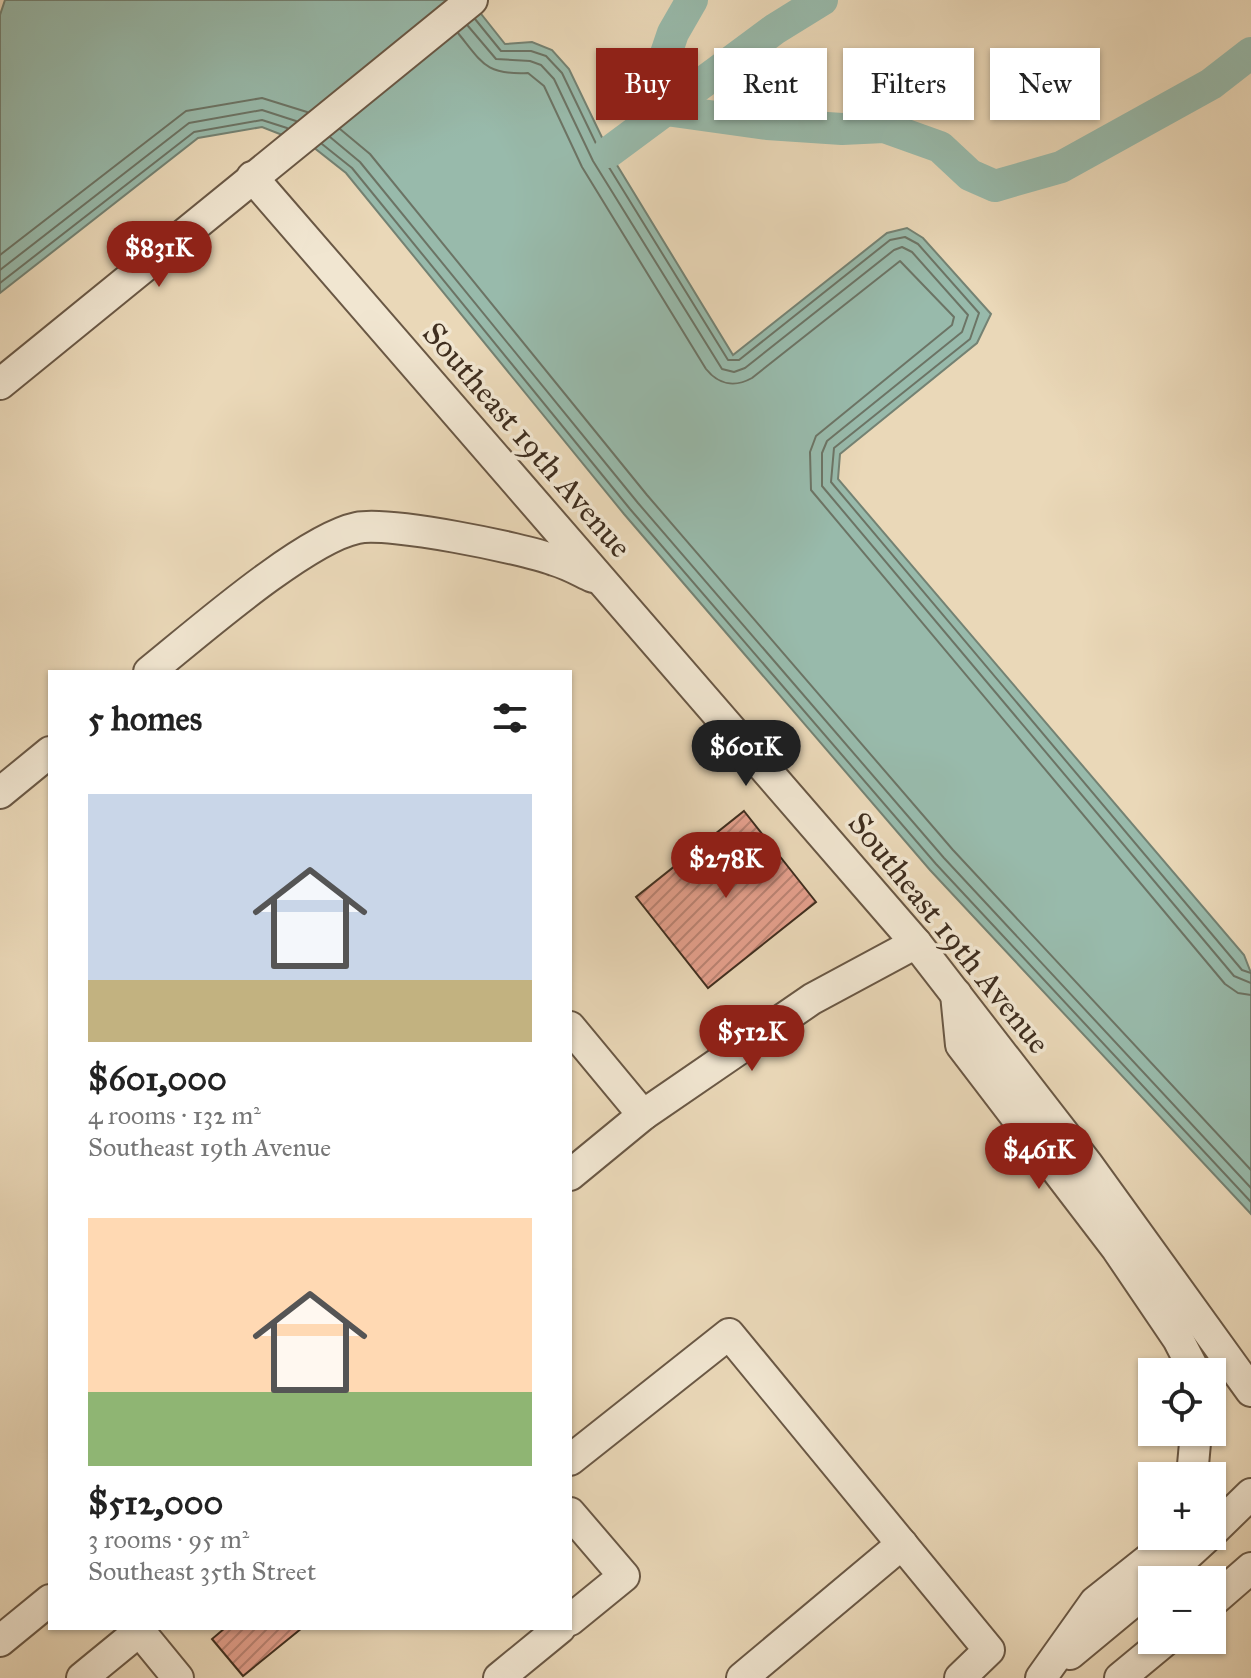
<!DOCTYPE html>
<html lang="en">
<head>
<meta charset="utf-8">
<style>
	body { margin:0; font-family:"IM FELL Great Primer",serif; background:#f6f6f6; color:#222; height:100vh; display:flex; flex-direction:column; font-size:30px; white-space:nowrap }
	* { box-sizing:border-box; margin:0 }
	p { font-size:26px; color:#767676 }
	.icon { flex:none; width:44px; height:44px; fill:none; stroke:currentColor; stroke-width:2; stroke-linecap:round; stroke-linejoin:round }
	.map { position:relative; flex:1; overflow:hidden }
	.details { position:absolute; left:48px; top:670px; width:524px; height:960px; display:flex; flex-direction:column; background:#fff; border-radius:0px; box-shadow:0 2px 6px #0004 }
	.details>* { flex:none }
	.hud { position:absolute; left:596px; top:48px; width:534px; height:72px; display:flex; gap:16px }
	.controls { position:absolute; left:1138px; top:1358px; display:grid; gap:16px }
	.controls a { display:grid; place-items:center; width:88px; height:88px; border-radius:0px; background:#fff; box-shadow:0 2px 6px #0004; font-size:40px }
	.price { position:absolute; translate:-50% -68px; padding:0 18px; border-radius:28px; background:#8f2418; color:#fff; font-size:26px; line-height:52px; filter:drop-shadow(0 2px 4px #0008) }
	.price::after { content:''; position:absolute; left:50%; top:48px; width:24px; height:18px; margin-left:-12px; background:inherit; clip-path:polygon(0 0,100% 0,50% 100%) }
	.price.active { background:#222; color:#fff }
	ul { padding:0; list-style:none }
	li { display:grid; align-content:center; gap:16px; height:424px; padding:0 40px }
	li span { display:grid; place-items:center; height:248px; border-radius:0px; color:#555 }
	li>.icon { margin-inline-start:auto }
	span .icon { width:144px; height:144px; fill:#fffc; stroke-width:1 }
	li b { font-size:34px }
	h2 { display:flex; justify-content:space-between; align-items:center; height:96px; padding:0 40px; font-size:34px }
	.tag { padding:0 28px; border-radius:0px; background:#fff; box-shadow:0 2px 6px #0004; font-size:28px; line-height:72px }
	.tag.active { background:#8f2418; color:#fff }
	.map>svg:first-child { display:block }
</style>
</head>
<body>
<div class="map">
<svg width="1251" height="1678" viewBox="0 0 1251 1678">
	<defs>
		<pattern id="building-hatch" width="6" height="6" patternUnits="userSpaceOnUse" patternTransform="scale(2)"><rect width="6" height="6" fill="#e5a08d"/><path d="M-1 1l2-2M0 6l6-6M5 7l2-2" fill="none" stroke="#bb8373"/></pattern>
	</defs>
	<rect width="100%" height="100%" fill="#ead8b8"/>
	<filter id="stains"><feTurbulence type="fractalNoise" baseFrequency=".0025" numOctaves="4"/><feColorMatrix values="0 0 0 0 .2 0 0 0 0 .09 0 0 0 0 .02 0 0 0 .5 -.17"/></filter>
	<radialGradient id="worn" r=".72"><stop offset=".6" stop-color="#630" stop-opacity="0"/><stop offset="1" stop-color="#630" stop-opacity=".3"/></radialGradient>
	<polygon fill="#98baab" stroke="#748273" stroke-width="2" points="5,0 470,0 505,44 532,42 552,50 569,69 609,152 733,355 887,233 907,228 923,238 991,314 977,343 840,454 838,479 1244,955 1251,973 1251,1214 930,870 624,514 346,173 313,147 262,127 198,138 0,293 0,15"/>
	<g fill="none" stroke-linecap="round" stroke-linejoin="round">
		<g stroke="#6c7465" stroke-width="2">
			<polyline points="475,19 501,51 531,51 546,56 562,73 602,156 728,360 739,360 890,240 905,237 918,244 979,313 970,339 834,448 831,482 1242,970 1251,973"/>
			<polyline points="468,26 496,59 530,61 541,65 554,79 593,161 722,369 734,372 745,368 894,250 902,247 912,252 968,315 962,332 827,441 822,453 822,486 1234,976 1251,983"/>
			<path d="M 458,33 C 483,64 486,75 528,73 L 544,86 L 582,167 L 706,369 C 718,384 734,388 752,378 L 900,261 L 954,317 L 952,325 L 816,436 L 810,452 L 811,490 L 1225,984 L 1238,993 L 1251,995"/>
			<polyline points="340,129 370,154 647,495 953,850 1251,1170"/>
			<polyline points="330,137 360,162 638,503 944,858 1251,1188"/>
			<polyline points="322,144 352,168 630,509 936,864 1251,1202"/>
			<polyline points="0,255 186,111 262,98 307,112"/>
			<polyline points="0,270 189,123 262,110 296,121"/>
			<polyline points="0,283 194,132 262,120 287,128"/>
		</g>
		<g stroke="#98baab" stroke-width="32">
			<polyline points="692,0 673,33 657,80 666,110 767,124 842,129 884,127 940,147 970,175 995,186 1061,167 1211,84 1251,53"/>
			<polyline points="609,152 775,29 822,0"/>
		</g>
	</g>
	<g fill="url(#building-hatch)" stroke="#3f2e1f" stroke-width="2">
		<polygon points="744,811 816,902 708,988 636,897"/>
		<polygon points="225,1628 302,1628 243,1676 212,1639"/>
	</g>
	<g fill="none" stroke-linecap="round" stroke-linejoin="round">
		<g stroke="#6a5845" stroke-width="34">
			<g id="minor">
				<polyline points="252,177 916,943 1088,1165 1251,1391"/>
				<polyline points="0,384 472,0"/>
				<path d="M 149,672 C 195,635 304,539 357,528 C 388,521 522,548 554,560 C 568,564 580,571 593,577"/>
				<polyline points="0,793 50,752"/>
				<polyline points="956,994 961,1045 1117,1249 1178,1339 1195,1372"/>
				<polyline points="570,1027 643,1115"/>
				<polyline points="570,1175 643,1115 812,999 916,943"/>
				<polyline points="570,1460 729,1334 989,1650 960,1678"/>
				<polyline points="1192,1476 1196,1432"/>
				<polyline points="570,1513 624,1576 570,1620"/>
				<polyline points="1212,1532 1251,1494"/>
				<polyline points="1160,1580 1208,1536"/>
				<polyline points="1212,1602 1251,1568"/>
				<polyline points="137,1628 178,1678"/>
				<polyline points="0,1641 50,1600"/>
				<polyline points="1070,1654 1152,1586"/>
				<polyline points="82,1678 143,1628"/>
				<polyline points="499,1678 560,1628"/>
				<polyline points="742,1678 902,1544"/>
				<polyline points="1041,1678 1095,1602 1178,1536"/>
				<polyline points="1120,1678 1166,1640"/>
			</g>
		</g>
		<use href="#minor" stroke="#f1e6d1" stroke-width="30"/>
	</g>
	<g text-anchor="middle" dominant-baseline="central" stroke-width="7" stroke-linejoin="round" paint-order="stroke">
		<g font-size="32" fill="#3f2e1f" stroke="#f1e6d1">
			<text transform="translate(527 440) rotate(49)">Southeast 19th Avenue</text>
			<text transform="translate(949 933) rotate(51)">Southeast 19th Avenue</text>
		</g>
	</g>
	<rect width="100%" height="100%" filter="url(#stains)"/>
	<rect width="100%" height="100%" fill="url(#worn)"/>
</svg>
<div class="controls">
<a><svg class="icon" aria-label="locate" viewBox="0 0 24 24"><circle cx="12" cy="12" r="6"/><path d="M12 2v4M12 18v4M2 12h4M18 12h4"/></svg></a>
<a>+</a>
<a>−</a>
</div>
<b class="price" style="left:159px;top:289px">$831K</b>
<b class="price active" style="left:746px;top:788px">$601K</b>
<b class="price" style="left:726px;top:900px">$278K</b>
<b class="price" style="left:752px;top:1073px">$512K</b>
<b class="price" style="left:1039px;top:1191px">$461K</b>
<div class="hud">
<a class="tag active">Buy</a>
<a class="tag">Rent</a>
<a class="tag">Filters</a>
<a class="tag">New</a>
</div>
<section class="details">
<h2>5 homes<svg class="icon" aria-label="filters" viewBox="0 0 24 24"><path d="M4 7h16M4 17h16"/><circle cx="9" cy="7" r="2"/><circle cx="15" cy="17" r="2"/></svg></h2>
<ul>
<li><span style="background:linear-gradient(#c9d6e8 75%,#c2b280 0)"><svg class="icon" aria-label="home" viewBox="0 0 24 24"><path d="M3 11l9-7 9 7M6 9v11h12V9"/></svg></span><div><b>$601,000</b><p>4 rooms · 132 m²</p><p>Southeast 19th Avenue</p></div></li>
<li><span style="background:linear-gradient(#ffd9b3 70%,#8fb573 0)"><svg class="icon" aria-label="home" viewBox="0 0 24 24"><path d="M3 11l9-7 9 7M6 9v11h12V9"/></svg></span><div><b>$512,000</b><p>3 rooms · 95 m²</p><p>Southeast 35th Street</p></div></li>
</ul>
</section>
</div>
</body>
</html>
